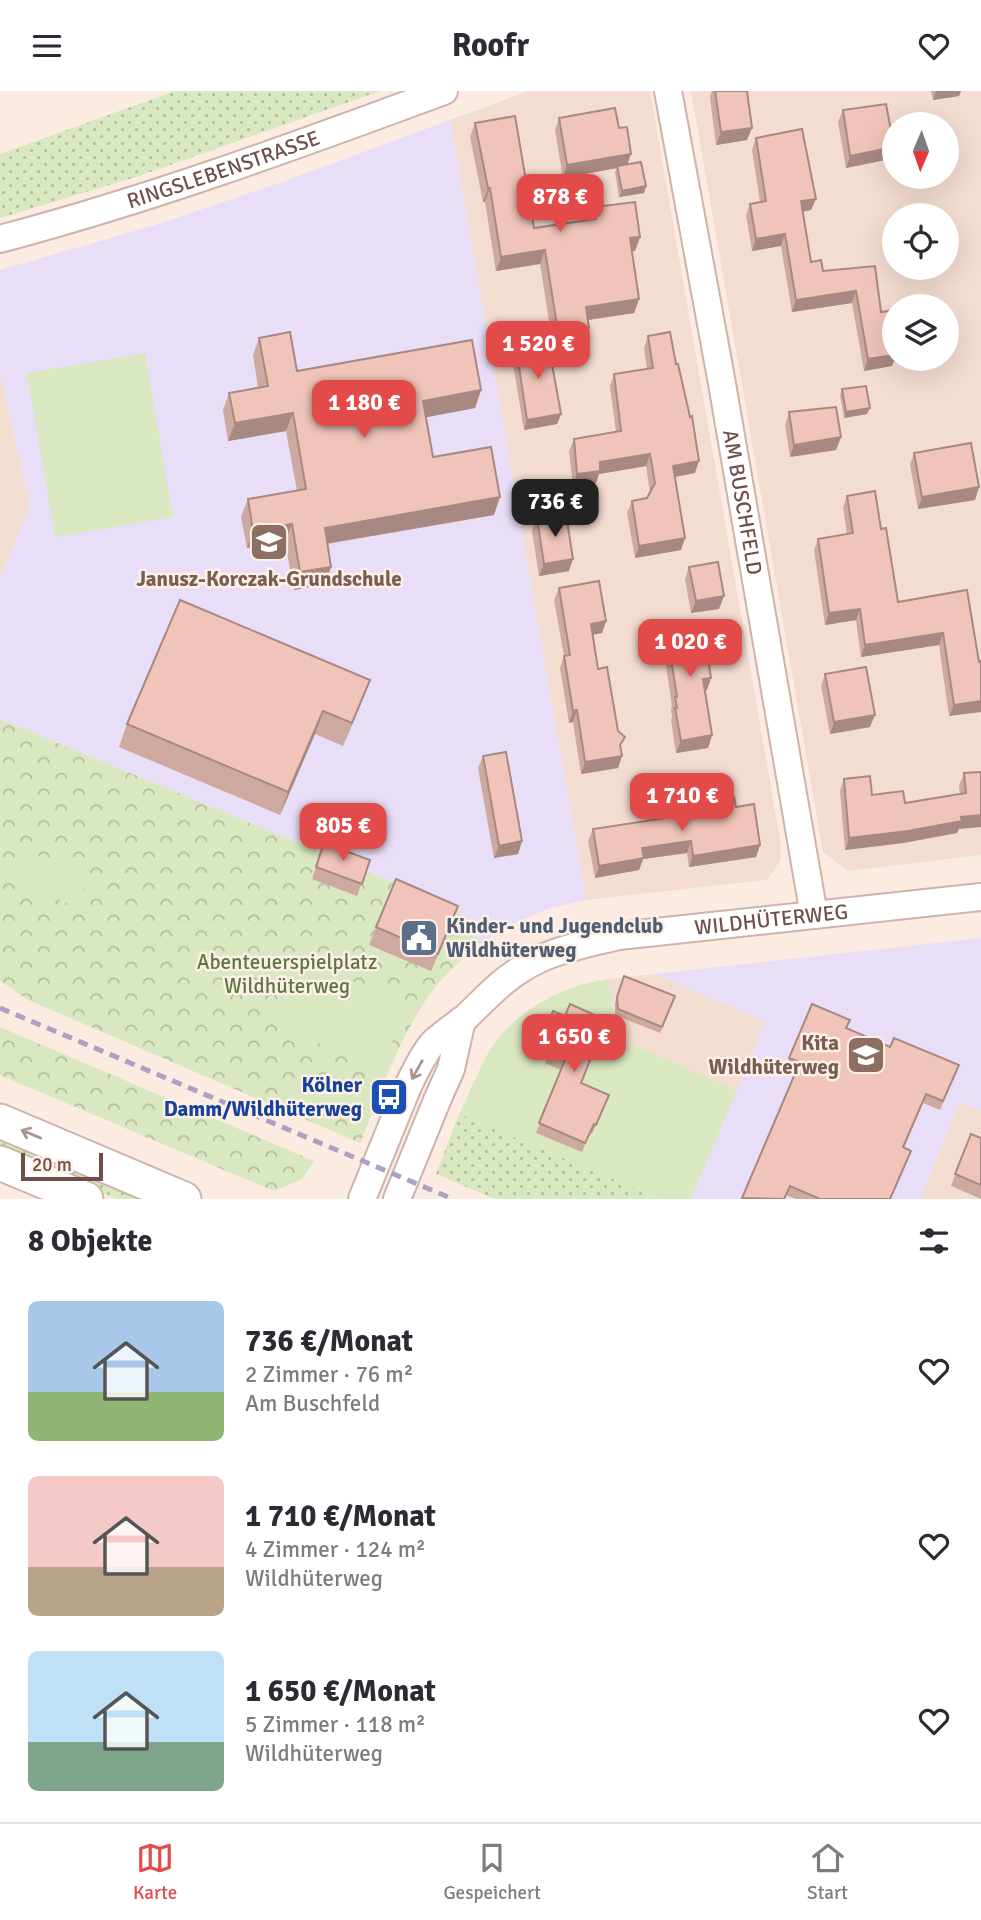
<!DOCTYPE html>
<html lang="de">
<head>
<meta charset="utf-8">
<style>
	body { margin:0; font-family:Signika,sans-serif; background:#f2f2f3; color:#2b2b33; height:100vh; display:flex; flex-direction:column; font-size:26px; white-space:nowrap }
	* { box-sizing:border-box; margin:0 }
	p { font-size:23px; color:#7c7c81 }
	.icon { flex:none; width:38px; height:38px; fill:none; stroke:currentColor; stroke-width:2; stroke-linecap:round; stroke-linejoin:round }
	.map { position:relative; height:1108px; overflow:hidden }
	.panel { display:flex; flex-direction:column; background:#fff; flex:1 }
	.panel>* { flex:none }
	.needle { width:46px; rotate:182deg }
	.buttons { position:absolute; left:882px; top:21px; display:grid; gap:14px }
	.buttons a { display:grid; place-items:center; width:77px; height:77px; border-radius:50%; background:#fff; box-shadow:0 7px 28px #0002; font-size:35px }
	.scale { position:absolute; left:21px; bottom:18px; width:82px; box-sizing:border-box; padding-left:7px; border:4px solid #714f49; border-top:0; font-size:19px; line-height:24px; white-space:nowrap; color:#714f49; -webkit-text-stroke:5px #fff0e7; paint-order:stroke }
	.price { position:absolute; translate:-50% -60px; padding:0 16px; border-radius:14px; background:#e24b49; color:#fff; font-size:23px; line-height:46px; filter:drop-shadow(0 2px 4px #0008) }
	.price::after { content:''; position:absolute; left:50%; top:42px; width:21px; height:16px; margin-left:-10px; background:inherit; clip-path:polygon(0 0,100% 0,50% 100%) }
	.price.active { background:#222; color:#fff }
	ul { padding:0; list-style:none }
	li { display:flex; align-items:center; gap:21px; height:175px; padding:0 28px }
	li span { display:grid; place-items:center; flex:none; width:196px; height:140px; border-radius:10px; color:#555 }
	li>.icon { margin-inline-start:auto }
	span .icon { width:84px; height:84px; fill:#fffc; stroke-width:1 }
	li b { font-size:30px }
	h2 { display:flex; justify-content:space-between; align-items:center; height:84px; padding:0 28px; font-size:30px }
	header { display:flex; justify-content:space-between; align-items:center; height:91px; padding:0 28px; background:#fff; font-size:32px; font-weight:800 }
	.dock { display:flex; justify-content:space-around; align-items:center; height:98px; border-top:2px solid #e1e1e2; background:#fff; font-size:19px; color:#7c7c81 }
	.dock a { display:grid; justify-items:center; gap:4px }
	.dock .active { color:#e24b49 }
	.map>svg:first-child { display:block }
</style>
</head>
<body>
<header><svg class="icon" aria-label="menu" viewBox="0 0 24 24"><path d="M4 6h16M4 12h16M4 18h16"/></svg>Roofr<svg class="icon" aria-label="heart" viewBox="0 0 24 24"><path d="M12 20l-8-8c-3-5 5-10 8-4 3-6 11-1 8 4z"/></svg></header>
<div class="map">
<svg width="981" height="1108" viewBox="0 0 981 1108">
	<defs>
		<pattern id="grass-dots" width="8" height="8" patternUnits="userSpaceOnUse" patternTransform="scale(1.75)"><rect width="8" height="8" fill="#d9e8c0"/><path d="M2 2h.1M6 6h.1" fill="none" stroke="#b4be9e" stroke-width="1.8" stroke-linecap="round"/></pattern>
		<pattern id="forest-crowns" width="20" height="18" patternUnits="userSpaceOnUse" patternTransform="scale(1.75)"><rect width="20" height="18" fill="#d9e8c0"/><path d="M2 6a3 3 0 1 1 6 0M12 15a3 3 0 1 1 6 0" fill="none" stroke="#b4be9e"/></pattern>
	</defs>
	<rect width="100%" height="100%" fill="#fbebe1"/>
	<g fill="#f3dcd0" fill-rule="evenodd">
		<polygon points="529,0 650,0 781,754 780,770 767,789 586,809 450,29"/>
		<path d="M 691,0 L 981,0 L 981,764 L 848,780 L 823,761 ZM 894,33 L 947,33 L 947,86 L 894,86 ZM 894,124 L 947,124 L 947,177 L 894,177 ZM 894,215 L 947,215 L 947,268 L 894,268 Z"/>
		<polygon points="0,281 30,416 0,487"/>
		<polygon points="655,883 765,930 737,999 619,948 608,888"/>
		<polygon points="960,1011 981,1020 981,1108 920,1108"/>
	</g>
	<g fill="#e9def7">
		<polygon points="450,29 586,809 550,817 503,837 481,854 457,818 0,628 0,487 30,416 0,281 0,179 155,134 285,90"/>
		<polygon points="981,847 981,1020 960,1011 920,1108 691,1108 765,931 655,883"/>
	</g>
	<g fill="url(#grass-dots)">
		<polygon points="175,0 380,0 136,86 0,127 0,63"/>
		<polygon points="459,1023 661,1108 495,1108 436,1083"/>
		<polygon points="0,1042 156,1108 117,1108 0,1059"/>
	</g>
	<g fill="url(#forest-crowns)">
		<path d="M 0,628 L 457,818 L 481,854 C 462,868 444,884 430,903 C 398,948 381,1002 360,1052 L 26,908 L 0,889 Z"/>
		<polygon points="0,936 314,1070 302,1088 274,1100 0,984"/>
	</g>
	<g fill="#d9e8c0">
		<polygon points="145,262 173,426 55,446 27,282"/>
		<polygon points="28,761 89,785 76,816 15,790"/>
		<polygon points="295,867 408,913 381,978 268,931"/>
		<path d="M 608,888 L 619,948 L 737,999 L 691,1108 L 661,1108 L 459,1023 C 469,1003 477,983 487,964 C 512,920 561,895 608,888 Z"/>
	</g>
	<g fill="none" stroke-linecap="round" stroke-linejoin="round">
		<g stroke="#ceb3ab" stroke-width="30">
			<g id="minor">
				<path id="s1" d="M 668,0 L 721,287 L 814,824"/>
				<path id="s2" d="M 0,148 C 151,108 298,54 444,0"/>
				<path id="s3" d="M 362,1108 L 408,995 C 415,981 422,965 432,953 C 442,943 455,935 466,926 C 484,909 501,890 523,877 C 551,859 586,853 619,845 L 981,806"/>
				<polyline points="397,1108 438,1007 451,978 462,929"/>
			</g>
		</g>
		<g stroke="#ceb3ab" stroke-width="37">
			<g id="tertiary">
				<polyline points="0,1030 184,1108"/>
				<polyline points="0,1072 86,1108"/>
			</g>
		</g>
		<use href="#minor" stroke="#fff" stroke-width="26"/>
		<use href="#tertiary" stroke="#fff" stroke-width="33"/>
		<polyline stroke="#aca1c3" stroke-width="5" stroke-dasharray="10 7" stroke-linecap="butt" points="0,917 453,1108"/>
	</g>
	<g fill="#cea99f">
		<polygon points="712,0 747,0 747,49 716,54 710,6"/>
		<polygon points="931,0 961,0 959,5 933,9"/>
		<polygon points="843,19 890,68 846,77 838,31"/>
		<polygon points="559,27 619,37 627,73 646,95 644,102 619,106 615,81 617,77 563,87 555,39"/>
		<polygon points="475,32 534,137 590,129 594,116 640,146 635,160 632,160 639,208 634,222 588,229 584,250 553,255 540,173 496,180 485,111 483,111 470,46"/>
		<polygon points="756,47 811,119 802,121 811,171 823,180 875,175 881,221 892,275 864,280 852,212 792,221 781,155 752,160 746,124 750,113 760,111 752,59"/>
		<polygon points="648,245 695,382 675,386 681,459 635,467 627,422 632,410 647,407 650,401 646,375 599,383 596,392 573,395 569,360 574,348 616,341 610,295 614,283 647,278 644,257"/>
		<polygon points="259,247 297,280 481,299 475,317 426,326 433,366 494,424 327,453 331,476 325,493 294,499 285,451 247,457 241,426 248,408 297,400 286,340 228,350 223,319 229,302 258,296 253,264"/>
		<polygon points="516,256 561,323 557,333 524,339 512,267"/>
		<polygon points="842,298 867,323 844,327 840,304"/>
		<polygon points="789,321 841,346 836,359 790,366 785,334"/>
		<polygon points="914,362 979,396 975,409 918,418 910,374"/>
		<polygon points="847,405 881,438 898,511 967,499 979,571 949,625 939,554 861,566 856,529 825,534 814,459 818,448 847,443 843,416"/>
		<polygon points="537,427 569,480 539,485 532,440"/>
		<polygon points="689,476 719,518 691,522 685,488"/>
		<polygon points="559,497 606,530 602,542 593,544 598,578 621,658 622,665 618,677 581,683 573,631 569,632 560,577 564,565 554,509"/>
		<polygon points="666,536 707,599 705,600 712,644 708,657 676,662 671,629 672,625 671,619 672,615 662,548"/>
		<polygon points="825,583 870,636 830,643 821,595"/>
		<polygon points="370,589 343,655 315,643 280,724 119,656 127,633"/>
		<polygon points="483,665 522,750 518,763 494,767 478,677"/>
		<polygon points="981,681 957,742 903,752 845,759 840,700 844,688 872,704 905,712 960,703 959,695 964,682"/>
		<polygon points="704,711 736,716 760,754 756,766 689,776 687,762 643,768 639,779 595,787 588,750 593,738 700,722"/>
		<polygon points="324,752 370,769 357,805 312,788"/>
		<polygon points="458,815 431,880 369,854 376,836"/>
		<polygon points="624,885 675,905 660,942 615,924 615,912"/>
		<polygon points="553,920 581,992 605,1013 592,1043 590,1042 582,1061 536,1042 561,979 545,972 550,960 539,955"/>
		<polygon points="847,938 890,956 959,974 940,1019 923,1012 904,1057 891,1108 796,1108 786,1104 785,1108 742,1108 796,980 786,976 789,967"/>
		<polygon points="971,1043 981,1047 981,1108 951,1095"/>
	</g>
	<g fill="#a88982">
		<polygon points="936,0 961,0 959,5 933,9"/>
		<polygon points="752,37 747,49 716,54 721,41"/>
		<polygon points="894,56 890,68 846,77 850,65"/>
		<polygon points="631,63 627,75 617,75 617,77 563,87 567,74"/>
		<polygon points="646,95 644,102 619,106 622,100"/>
		<polygon points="488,97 490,97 485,111 483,111"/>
		<polygon points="816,108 811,119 796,122 801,110"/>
		<polygon points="785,143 781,155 752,160 756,148"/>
		<polygon points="640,146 635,160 625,161 630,147"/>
		<polygon points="545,159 540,173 496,180 501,166"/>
		<polygon points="856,200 852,212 792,221 796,209"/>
		<polygon points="639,208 634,222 581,230 586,216"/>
		<polygon points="589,237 584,250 553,255 558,241"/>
		<polygon points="894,264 895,268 892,275 864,280 868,268"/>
		<polygon points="481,299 475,317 417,328 423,310"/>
		<polygon points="870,317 867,323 844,327 846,321"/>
		<polygon points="293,322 286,340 228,350 235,332"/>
		<polygon points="561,323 557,333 524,339 527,329"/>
		<polygon points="841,346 836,359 790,366 794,354"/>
		<polygon points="650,363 646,375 599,383 596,392 573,395 577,383 600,371"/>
		<polygon points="699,370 695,382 669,387 673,375"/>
		<polygon points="979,396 975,409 918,418 922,406"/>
		<polygon points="500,406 494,424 318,454 325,437"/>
		<polygon points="292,433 285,451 247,457 253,440"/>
		<polygon points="685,447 681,459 635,467 639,455"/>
		<polygon points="573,468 569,480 539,485 544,473"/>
		<polygon points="331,476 325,493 294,499 300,481"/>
		<polygon points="724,505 719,518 691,522 696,510"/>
		<polygon points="860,518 856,529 825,534 829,522"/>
		<polygon points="606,530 602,542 586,545 591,533"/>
		<polygon points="943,542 939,554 861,566 865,554"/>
		<polygon points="711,587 707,599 699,601 703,588"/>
		<polygon points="370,589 361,612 343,655 352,632"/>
		<polygon points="981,610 981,621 949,625 954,614"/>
		<polygon points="577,619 573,631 569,632 573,620"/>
		<polygon points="323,620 315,643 280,724 288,701"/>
		<polygon points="875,624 870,636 830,643 834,631"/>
		<polygon points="712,644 708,657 676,662 681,650"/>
		<polygon points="622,665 618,677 581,683 585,671"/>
		<polygon points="981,724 981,736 959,738 957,742 903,752 845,759 849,747 961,726"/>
		<polygon points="522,750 518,763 494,767 499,755"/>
		<polygon points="691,750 687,762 643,768 639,779 595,787 599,775 642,757"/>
		<polygon points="760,754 756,766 689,776 693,765"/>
		<polygon points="458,815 452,832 431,880 438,863"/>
	</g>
	<g fill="#f0c4b9" stroke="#a88982" stroke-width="2">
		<polygon points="715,0 747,0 752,37 721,41"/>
		<polygon points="886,13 894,56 850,65 843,19"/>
		<polygon points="615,17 619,37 627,36 631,63 567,74 559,27"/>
		<polygon points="515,25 534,137 596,128 594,116 635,111 640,146 630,147 639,208 586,216 589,237 558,241 545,159 501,166 490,97 488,97 475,32"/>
		<polygon points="802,38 816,108 801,110 811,171 821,169 823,180 875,175 881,221 894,219 894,264 868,268 856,200 796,209 785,143 756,148 750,113 766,110 756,47"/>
		<polygon points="641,71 646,95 622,100 617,75"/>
		<polygon points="290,241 297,280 472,249 481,299 423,310 433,366 491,356 500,406 325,437 331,476 300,481 292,433 253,440 248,408 306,398 293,322 235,332 229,302 268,295 259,247"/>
		<polygon points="670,241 676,273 678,273 690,326 692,325 699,370 673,375 685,447 639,455 632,410 647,407 655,392 650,363 600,371 600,380 577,383 574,348 621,340 614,283 653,277 648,245"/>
		<polygon points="548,251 561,323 527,329 516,256"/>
		<polygon points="866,295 870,317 846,321 842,298"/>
		<polygon points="836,316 841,346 794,354 789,321"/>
		<polygon points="971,352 979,396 922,406 914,362"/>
		<polygon points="875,400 881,438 886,437 898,511 967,499 979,571 981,570 981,610 954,614 943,542 865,554 860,518 829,522 818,448 853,442 847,405"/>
		<polygon points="566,423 573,468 544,473 537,427"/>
		<polygon points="718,471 724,505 696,510 689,476"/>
		<polygon points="599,490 606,530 591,533 598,578 607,576 618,640 625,646 620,654 622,665 585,671 577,619 573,620 564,565 570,564 559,497"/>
		<polygon points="180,509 370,589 352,632 323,620 288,701 127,633"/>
		<polygon points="702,530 711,587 703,588 712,644 681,650 675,617 677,617 675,606 677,606 666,536"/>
		<polygon points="866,576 875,624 834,631 825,583"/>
		<polygon points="506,661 522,750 499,755 483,665"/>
		<polygon points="981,681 981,724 961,726 962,730 908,740 849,747 844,688 870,685 872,704 903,700 905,712 966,702 964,682"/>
		<polygon points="734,706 736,716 754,713 760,754 693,765 691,750 642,757 644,767 599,775 593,738 705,721 704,711"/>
		<polygon points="324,752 370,769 362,793 316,776"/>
		<polygon points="396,788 458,815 438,863 376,836"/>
		<polygon points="624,885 675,905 662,936 618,918 617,906"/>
		<polygon points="570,913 606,929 581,992 609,1004 596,1034 594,1033 585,1052 539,1032 565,969 549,962 554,951 542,946 553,920 565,925"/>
		<polygon points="812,913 850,929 846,937 890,956 894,947 959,974 943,1010 926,1003 903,1056 911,1060 890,1108 820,1108 790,1095 784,1108 742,1107 800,971 789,967"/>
		<polygon points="971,1043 981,1047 981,1094 955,1083"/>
	</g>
	<defs><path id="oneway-shaft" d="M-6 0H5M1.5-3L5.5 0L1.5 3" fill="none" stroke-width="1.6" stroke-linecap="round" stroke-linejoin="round" transform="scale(1.75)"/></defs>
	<g stroke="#aa9592">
		<use href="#oneway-shaft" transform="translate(417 979) rotate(119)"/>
		<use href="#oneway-shaft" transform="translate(31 1043) rotate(-157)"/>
	</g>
	<defs>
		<g id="school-square" transform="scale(2.0125)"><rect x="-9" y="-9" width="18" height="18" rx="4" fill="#8d6e63" stroke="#fff0e7"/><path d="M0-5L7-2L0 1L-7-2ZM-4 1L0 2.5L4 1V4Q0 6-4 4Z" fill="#fff"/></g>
		<g id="civic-square" transform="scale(2.0125)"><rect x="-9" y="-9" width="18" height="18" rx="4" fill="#5c6f8a" stroke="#fff0e7"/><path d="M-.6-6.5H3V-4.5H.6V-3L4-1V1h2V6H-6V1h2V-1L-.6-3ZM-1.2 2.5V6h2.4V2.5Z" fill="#fff"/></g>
		<g id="bus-square" transform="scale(2.0125)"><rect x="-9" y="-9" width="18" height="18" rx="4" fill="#1a4fb4" stroke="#fff0e7"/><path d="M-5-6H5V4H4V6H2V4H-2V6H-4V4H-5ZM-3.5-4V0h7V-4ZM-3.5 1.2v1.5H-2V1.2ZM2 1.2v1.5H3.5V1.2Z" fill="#fff"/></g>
	</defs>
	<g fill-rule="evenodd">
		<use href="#school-square" x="269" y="451"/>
		<use href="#civic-square" x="419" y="847"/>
		<use href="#school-square" x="866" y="964"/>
		<use href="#bus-square" x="389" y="1006"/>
	</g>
	<g text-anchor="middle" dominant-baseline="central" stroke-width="5" stroke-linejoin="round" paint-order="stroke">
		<g font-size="21" fill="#714f49" stroke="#fff0e7">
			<text stroke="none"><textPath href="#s2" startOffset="234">RINGSLEBENSTRASSE</textPath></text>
			<text stroke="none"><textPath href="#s1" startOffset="418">AM BUSCHFELD</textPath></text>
			<text stroke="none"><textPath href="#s3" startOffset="544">WILDHÜTERWEG</textPath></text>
		</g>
		<g font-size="21" font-weight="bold" fill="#785e54" stroke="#fff0e7">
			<text x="269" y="488">Janusz-Korczak-Grundschule</text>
			<text x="839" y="952" text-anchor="end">Kita<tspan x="839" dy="24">Wildhüterweg</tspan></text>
		</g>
		<g font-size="21" font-weight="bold" fill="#4e5e75" stroke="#fff0e7" text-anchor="start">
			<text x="446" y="835">Kinder- und Jugendclub<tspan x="446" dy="24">Wildhüterweg</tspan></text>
		</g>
		<g font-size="21" fill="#5d7742" stroke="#fff0e7">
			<text x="287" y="871">Abenteuerspielplatz<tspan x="287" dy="24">Wildhüterweg</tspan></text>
		</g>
		<g font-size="21" font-weight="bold" fill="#164399" stroke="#fff0e7" text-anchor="end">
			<text x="362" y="994">Kölner<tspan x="362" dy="24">Damm/Wildhüterweg</tspan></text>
		</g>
	</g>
</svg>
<div class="buttons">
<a><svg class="needle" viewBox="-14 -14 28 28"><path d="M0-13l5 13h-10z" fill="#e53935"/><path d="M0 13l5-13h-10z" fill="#7c7c81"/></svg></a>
<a><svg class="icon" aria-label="locate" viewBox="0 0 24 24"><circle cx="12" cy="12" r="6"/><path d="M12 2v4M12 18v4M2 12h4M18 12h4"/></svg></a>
<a><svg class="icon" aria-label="layers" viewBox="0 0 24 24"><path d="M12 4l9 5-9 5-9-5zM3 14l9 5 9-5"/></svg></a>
</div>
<div class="scale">20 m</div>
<b class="price" style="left:560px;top:143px">878 €</b>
<b class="price" style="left:538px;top:290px">1 520 €</b>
<b class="price" style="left:364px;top:349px">1 180 €</b>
<b class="price active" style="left:555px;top:448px">736 €</b>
<b class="price" style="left:690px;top:588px">1 020 €</b>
<b class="price" style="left:682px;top:742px">1 710 €</b>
<b class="price" style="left:343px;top:772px">805 €</b>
<b class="price" style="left:574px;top:983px">1 650 €</b>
</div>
<section class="panel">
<h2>8 Objekte<svg class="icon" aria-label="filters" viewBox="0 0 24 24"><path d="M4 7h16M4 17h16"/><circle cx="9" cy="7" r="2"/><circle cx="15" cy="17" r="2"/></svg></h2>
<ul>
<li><span style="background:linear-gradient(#a9c7e8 65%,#8fb573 0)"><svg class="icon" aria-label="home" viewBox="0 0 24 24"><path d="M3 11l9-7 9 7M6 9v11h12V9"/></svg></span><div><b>736 €/Monat</b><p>2 Zimmer · 76 m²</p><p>Am Buschfeld</p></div><svg class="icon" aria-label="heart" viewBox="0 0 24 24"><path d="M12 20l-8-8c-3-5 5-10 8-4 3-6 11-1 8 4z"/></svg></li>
<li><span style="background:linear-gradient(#f6c9c9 65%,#b9a48a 0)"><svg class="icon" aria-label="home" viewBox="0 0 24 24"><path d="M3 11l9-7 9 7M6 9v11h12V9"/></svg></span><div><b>1 710 €/Monat</b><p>4 Zimmer · 124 m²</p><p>Wildhüterweg</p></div><svg class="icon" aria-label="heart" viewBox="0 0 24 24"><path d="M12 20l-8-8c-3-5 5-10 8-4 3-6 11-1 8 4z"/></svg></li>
<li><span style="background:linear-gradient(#bfe0f5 65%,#7fa58c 0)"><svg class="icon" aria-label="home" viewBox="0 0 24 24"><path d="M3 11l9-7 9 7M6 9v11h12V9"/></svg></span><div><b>1 650 €/Monat</b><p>5 Zimmer · 118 m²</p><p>Wildhüterweg</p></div><svg class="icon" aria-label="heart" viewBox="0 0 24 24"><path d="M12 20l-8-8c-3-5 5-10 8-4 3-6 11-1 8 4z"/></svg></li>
</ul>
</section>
<nav class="dock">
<a class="active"><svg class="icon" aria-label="map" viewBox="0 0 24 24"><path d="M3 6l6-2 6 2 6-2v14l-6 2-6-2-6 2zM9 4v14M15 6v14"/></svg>Karte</a>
<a><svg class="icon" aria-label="saved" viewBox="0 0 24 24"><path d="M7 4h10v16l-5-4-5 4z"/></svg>Gespeichert</a>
<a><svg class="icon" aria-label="home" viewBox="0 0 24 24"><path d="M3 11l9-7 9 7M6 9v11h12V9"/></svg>Start</a>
</nav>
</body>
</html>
